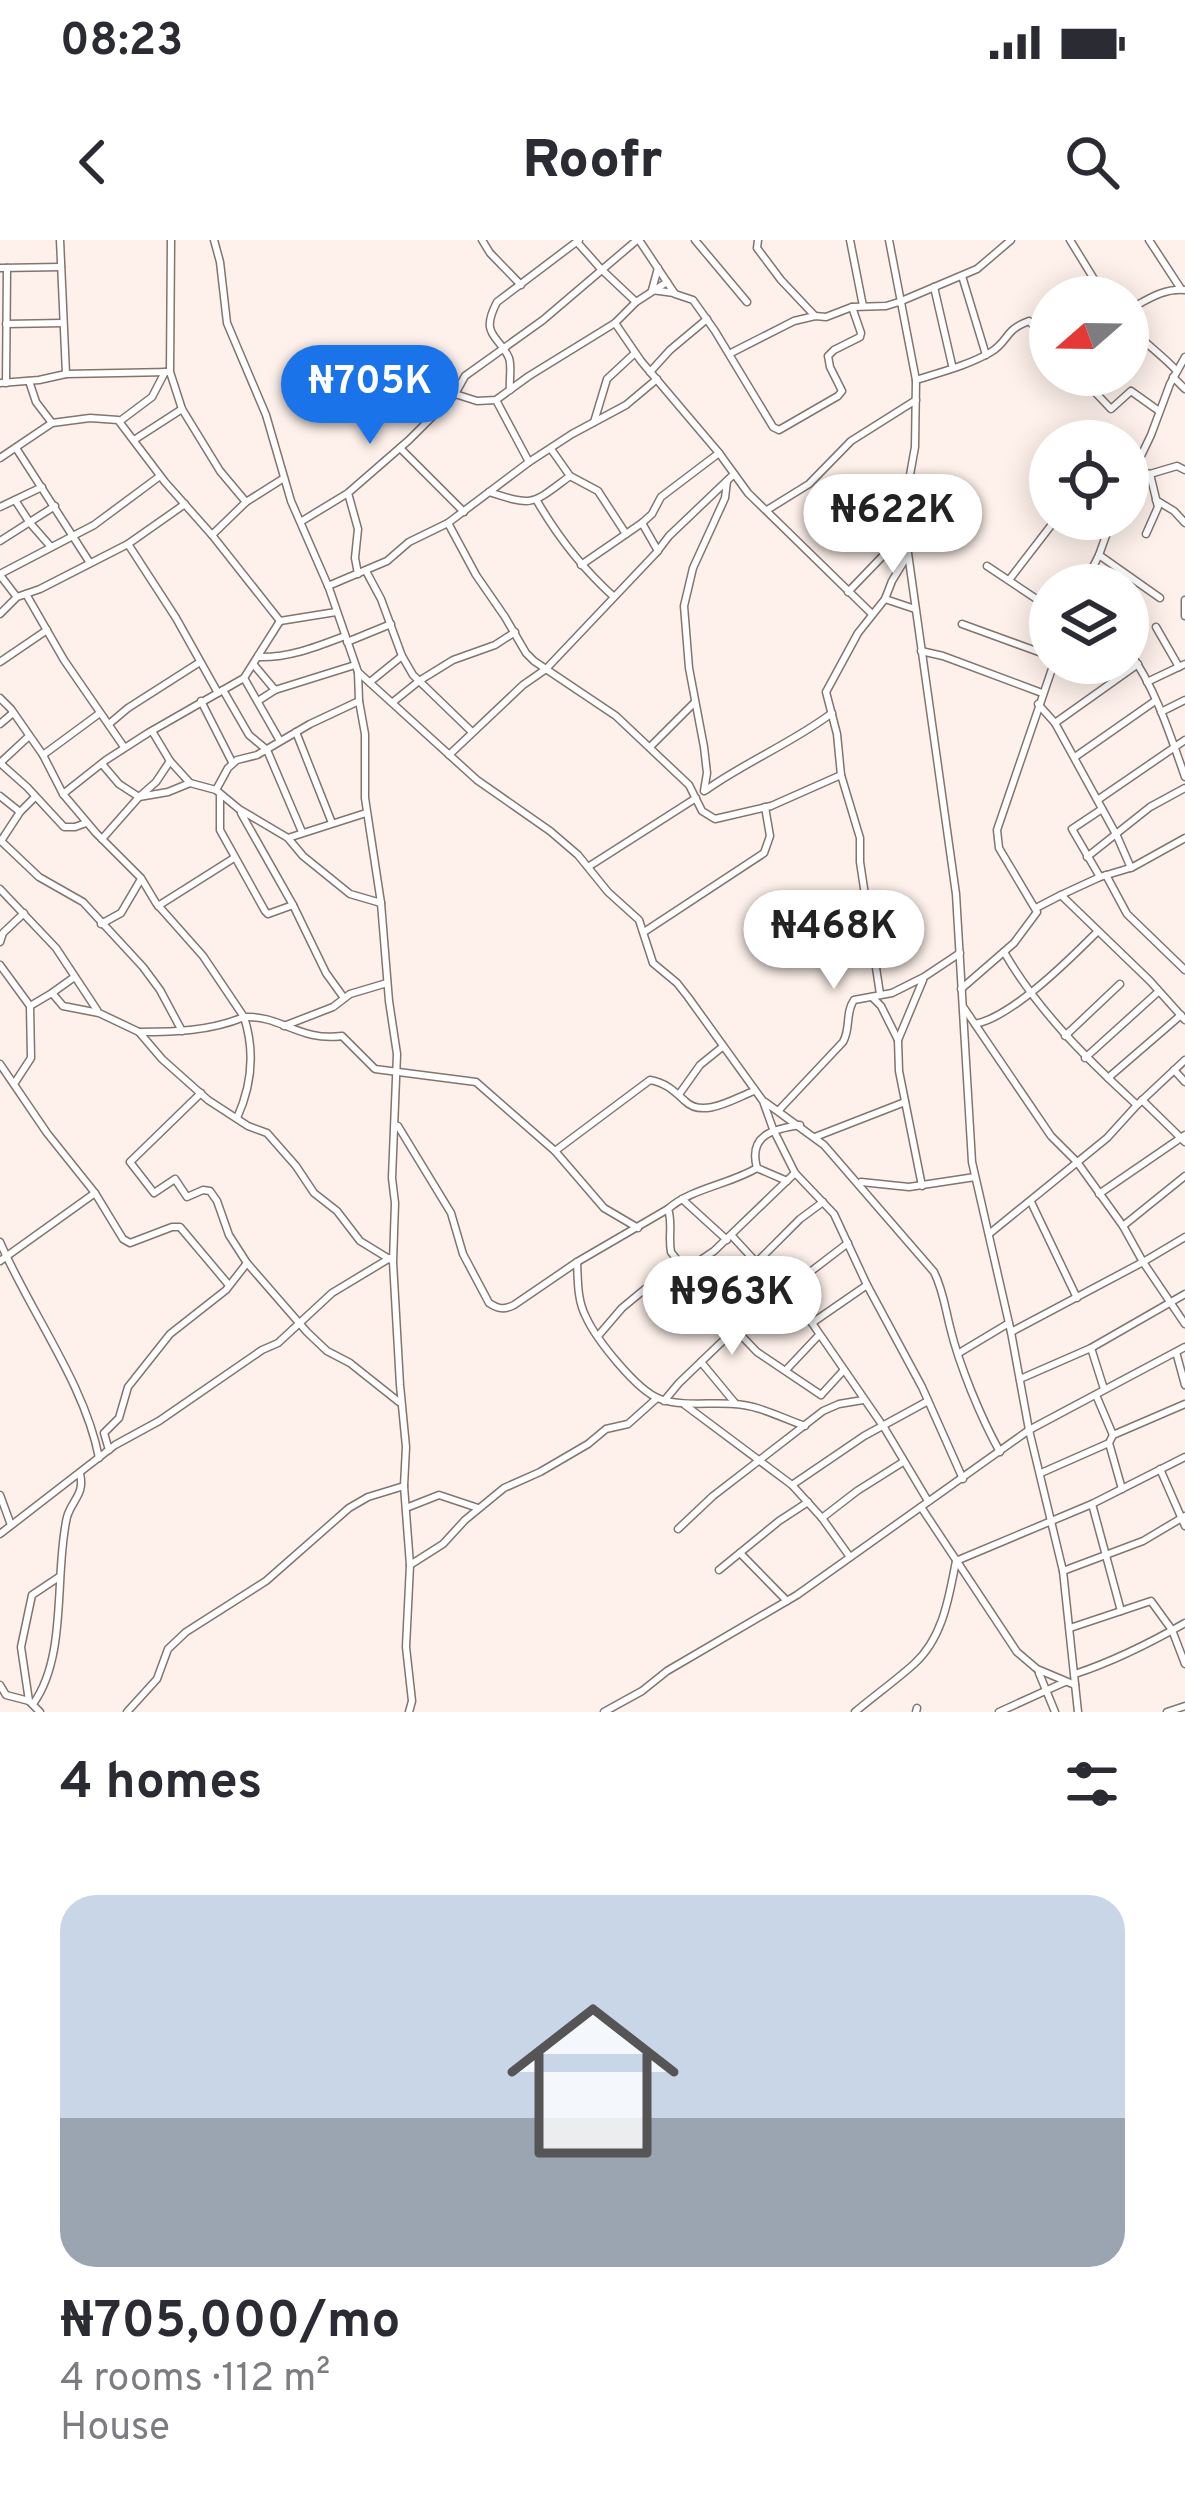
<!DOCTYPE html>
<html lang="en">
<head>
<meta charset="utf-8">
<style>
	body { margin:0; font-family:Overpass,sans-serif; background:#f2f2f3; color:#2b2b33; height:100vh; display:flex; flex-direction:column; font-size:45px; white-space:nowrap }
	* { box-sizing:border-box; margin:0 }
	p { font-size:39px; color:#7c7c81 }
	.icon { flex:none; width:66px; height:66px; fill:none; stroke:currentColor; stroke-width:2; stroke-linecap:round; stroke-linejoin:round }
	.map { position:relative; height:1472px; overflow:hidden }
	.drawer { display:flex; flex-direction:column; background:#fff; flex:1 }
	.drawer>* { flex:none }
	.needle { width:78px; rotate:250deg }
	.tools { position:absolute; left:1029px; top:36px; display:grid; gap:24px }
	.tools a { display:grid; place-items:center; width:120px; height:120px; border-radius:50%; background:#fff; box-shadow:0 6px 30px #0003; font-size:60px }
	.price { position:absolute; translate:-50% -102px; padding:0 27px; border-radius:42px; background:#fff; color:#222; font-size:39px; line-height:78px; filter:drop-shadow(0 3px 6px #0008) }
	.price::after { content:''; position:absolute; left:50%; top:72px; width:36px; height:27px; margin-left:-18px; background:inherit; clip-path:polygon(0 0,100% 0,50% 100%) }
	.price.on { background:#1a73e8; color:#fff }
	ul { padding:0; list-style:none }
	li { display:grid; align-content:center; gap:24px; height:636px; padding:0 60px }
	li span { display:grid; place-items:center; height:372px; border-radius:36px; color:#555 }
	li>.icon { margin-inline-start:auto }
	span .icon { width:216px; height:216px; fill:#fffc; stroke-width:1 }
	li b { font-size:51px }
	h2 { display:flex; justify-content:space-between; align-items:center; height:144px; padding:0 60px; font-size:51px }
	.status { display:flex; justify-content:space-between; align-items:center; height:84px; padding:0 60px; background:#fff; direction:ltr }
	.status svg { height:33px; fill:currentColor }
	header { display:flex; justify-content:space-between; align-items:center; height:156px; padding:0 60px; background:#fff; font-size:54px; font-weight:800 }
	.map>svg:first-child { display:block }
</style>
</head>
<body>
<div class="status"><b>08:23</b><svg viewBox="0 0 49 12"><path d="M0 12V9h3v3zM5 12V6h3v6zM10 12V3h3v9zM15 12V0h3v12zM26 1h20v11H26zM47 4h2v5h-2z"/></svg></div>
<header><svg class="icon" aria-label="back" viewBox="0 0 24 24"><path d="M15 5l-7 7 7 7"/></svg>Roofr<svg class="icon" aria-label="search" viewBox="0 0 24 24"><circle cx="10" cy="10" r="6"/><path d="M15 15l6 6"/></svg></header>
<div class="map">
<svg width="1185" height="1472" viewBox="0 0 1185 1472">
	<rect width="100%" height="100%" fill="#fef1eb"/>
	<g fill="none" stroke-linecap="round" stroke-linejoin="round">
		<g stroke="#82746e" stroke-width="9">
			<g id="street">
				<polyline points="60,0 66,134"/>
				<polyline points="171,0 170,132 182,169 220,231 246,262"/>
				<polyline points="214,0 220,22 227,83 266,175 291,261 329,348 358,432 477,540 550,591 578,615 608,652 639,680 653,723 677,743 688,757 763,861 773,889 795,933 834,974 867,1045 922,1147 963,1239"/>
				<polyline points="482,0 490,13 521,45"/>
				<polyline points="639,0 675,54 693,60 715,91 773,187 779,190 838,156 842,151 830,127 828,116 834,110 860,97 861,93 852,67"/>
				<polyline points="695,0 747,62"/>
				<polyline points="758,0 757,8 781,40 815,76"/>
				<polyline points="850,0 863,66"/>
				<polyline points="889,0 916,140 915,207 906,257 907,306 956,654 972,922 1011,1092 1029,1190 1063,1331 1078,1472"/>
				<polyline points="1070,0 1105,57"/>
				<polyline points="1149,0 1181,49"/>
				<polyline points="577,2 601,29 636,62"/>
				<polyline points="0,28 61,27"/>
				<polyline points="658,28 652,50 674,53"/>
				<polyline points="962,36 986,115"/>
				<polyline points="934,47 952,125"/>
				<path d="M 1128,70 C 1147,60 1163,48 1185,50"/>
				<polyline points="615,83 641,121 719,213 748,253 872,374"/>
				<polyline points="6,84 63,83"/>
				<path d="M 1128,85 C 1143,102 1161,114 1177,131"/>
				<polyline points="731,113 794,81 815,76 826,77 852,67 886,66 899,62 977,29 1011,0"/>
				<polyline points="650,132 670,110 707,79"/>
				<polyline points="1173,137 1185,149"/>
				<path d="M 916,140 C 941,132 969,125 991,112 C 1009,101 1004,90 1029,81 L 1050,103"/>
				<polyline points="29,141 36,162 52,183"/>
				<polyline points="0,143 39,140 66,134 170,132"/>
				<polyline points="6,143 7,28"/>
				<path d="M 510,150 C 509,140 512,127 509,118 C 499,95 479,96 497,62 L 579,0"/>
				<polyline points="1093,150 1111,169 1131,151 1159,171"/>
				<polyline points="455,154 477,161 496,160 529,136 615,83 636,62 667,42"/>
				<polyline points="496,160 529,222"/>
				<polyline points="120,181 152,157 165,132"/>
				<polyline points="594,182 607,139 635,113"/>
				<polyline points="134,200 182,169"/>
				<polyline points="16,208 90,323"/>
				<polyline points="400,208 464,272"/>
				<polyline points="551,209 570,236 598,251 626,294"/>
				<polyline points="0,218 52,183 90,178 118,180 165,242 212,295 280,381"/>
				<polyline points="1133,230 1150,234 1177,226 1185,230"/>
				<polyline points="1128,243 1151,195 1170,144 1185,117"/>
				<path d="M 489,252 C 535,267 532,264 570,236"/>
				<polyline points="348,253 358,289 355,318 358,334"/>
				<polyline points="15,260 30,283 51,307"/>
				<polyline points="1156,260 1174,271 1185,283"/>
				<path d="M 537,261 C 558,297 582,328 613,356"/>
				<polyline points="0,267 42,247"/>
				<polyline points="767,270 809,244 851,201 916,160"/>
				<polyline points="302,281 348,253 409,200 455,154 465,136 543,80 637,0"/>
				<polyline points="448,283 476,335 505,377 526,413 534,421 616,476 689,545 702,571 715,579 771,566 841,535"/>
				<polyline points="642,283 658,311"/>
				<polyline points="1146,294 1158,267 1150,234"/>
				<polyline points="212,295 246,262 284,238"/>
				<polyline points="0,301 55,266"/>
				<polyline points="128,304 176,378 218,453"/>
				<polyline points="1099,315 1160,358"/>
				<polyline points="581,325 642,283 652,274 661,257 719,213"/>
				<polyline points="987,326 1050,368"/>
				<polyline points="366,331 381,359 402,416 413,435 472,492"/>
				<polyline points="0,334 94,285 160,236"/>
				<polyline points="0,335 16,356"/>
				<polyline points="1009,340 1056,279"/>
				<polyline points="1084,345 1099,315 1112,279"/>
				<polyline points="328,346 387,321 409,302 448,283 529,222 572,194 626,165 657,139"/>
				<polyline points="848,352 904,294"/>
				<polyline points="26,354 64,420 124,507"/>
				<polyline points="885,359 915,369"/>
				<polyline points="1185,360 1185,376"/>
				<polyline points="0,374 17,357 40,349 128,304 185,264"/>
				<polyline points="280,381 336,372"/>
				<polyline points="962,384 1050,416"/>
				<polyline points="1156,387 1179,427"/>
				<polyline points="347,402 391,384"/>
				<path d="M 1128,410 C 1155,447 1170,494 1185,537"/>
				<polyline points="921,411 943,416 1042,453"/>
				<path d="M 258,417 C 289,418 316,407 345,396"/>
				<polyline points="0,422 47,390"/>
				<polyline points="254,425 275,450"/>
				<polyline points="358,432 359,461 365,494 365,558 381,663 389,761 397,814 392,938 395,963 393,1022 400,1145 406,1207 404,1246 410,1325 406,1407 412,1461 409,1472"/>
				<polyline points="244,438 280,501"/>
				<polyline points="370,442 402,416"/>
				<polyline points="1147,442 1185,424"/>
				<polyline points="223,450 249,495 267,510 302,592"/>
				<path d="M 0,458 L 11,469 L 43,515 L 63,554 L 96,593 L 141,638 L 156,663 L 203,716 L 244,777 C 281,775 300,802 342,796 L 375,829 L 476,842 L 555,911 L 604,968 L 638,988"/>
				<polyline points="201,461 232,522"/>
				<polyline points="258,461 275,450 355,425"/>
				<polyline points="393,462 419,441 453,420 495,405 515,392"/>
				<polyline points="1038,464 1055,483 1117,596 1131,628 1185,598"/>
				<polyline points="1161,472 1185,460"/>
				<polyline points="1055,483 1138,424"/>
				<polyline points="0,484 13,473"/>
				<polyline points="109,484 128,468 200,422"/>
				<polyline points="152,491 170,521 190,543 216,550 239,569 288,598 303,616 350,654 381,663"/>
				<polyline points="296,492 332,583"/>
				<polyline points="650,507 694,463"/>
				<polyline points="43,515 100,473"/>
				<polyline points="449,515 523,445 546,429 656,313 669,296 734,234"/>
				<polyline points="1075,517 1155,461"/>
				<polyline points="0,523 27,547 64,587 75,587 86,583"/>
				<polyline points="0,523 28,497"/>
				<polyline points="102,524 119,544 139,557 168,552 190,543"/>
				<polyline points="216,550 228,528 237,520 257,515 310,484 359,461"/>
				<path d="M 706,550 C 747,521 792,503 832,473"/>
				<polyline points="704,551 707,533 704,507 689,428 684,366 693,328 725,258 727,241"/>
				<polyline points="63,554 106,520 148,493 244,438 280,381"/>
				<polyline points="0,556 20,572"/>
				<polyline points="220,556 220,590 265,671 268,674 293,665"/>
				<polyline points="1099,559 1185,500"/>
				<polyline points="241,573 293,665 326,733 344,758"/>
				<polyline points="288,598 366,573"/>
				<polyline points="102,599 139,557 156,542 170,521"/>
				<polyline points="1,601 39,637 83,662 143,727 160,750 182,791"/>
				<polyline points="1,601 20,572 35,557"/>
				<polyline points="1087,617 1150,567 1185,548"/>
				<polyline points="588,627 696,558"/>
				<polyline points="1106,635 1127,674 1185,730"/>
				<polyline points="1100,637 1072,589 1102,569"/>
				<polyline points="0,649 56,708 97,770"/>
				<polyline points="1061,655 1100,637 1130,628"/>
				<polyline points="158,666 234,618"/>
				<polyline points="1036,668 1061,655 1150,741 1185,780"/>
				<polyline points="101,684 121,673 141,639"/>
				<polyline points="644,692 764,613 770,596 765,567"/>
				<polyline points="0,702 3,693 24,673"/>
				<path d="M 1004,712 C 1038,771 1087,819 1137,865"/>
				<polyline points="0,725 30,766 31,818 14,844"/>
				<polyline points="961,749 1014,703 1037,672 999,608 997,590 1054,423"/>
				<polyline points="52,753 73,738"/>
				<polyline points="880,754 860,622 860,598 841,535 837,494 826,452 858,393 885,359 892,341 906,318"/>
				<polyline points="872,757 881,766 898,800"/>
				<polyline points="30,766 52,753 63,766 99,773 139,792 162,819 208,860 248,886 267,893 296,926 314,953 337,971 360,1001 391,1020"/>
				<polyline points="964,768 1051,896 1077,922 1123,986 1143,1022 1185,1084"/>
				<path d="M 975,784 C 1012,777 1070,719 1097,692"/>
				<polyline points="284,786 333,767 350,754 387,743"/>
				<path d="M 139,792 C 175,792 210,791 244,777 C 255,811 252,845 237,878"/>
				<polyline points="1065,796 1120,744"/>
				<polyline points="1085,818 1158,752"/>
				<polyline points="0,824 47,893 95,953 123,999 130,1003 172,987 180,987 228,1044"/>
				<polyline points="1174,830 1185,842"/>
				<polyline points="1108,838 1181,775"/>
				<polyline points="201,853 130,922 154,953 175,939 187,957 203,950 210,951 217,961 229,995 247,1023 307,1092 327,1111 350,1123 399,1162"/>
				<polyline points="680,853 700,825 721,808"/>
				<polyline points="1142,860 1185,902"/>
				<path d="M 765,862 L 824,905 L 934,1032 C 943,1050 945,1067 950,1087 C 959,1125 981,1178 1000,1212"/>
				<path d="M 779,870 L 843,802 C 851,788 845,773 854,760 L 892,753 L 924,737 L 960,713"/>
				<path d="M 398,886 L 451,973 L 463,1014 L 489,1063 C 498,1069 504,1070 514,1065 L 577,1022 L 668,969"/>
				<polyline points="815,897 905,862"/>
				<path d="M 555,911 L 650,840 C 666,843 673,850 685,861 C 703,879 735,858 754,851"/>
				<path d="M 757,928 C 728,945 692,948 668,969 C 673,984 668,996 671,1012 L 715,1068 L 757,1112 L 821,1155"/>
				<path d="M 757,928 C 748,895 773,889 800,885"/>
				<polyline points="757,928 787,941"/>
				<polyline points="861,942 909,947 975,937"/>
				<polyline points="922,946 899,831 898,800 923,740"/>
				<polyline points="1099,954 1185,895"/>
				<polyline points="682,959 727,1000"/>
				<polyline points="1031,962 1077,1058"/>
				<polyline points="1123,986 1185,936"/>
				<polyline points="989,994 1107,898 1137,865 1185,820"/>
				<polyline points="732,996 812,1083 885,1189 928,1261"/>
				<path d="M 0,1002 C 30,1072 85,1144 99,1218"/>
				<polyline points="0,1021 95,953"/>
				<path d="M 577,1022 C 578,1040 577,1060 586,1077 C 596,1099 637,1151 660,1159 C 684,1167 709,1162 734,1164 C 758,1165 782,1178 805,1186"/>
				<polyline points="756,1023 800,979 823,962"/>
				<polyline points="784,1052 848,1003"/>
				<polyline points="812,1083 867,1045"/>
				<polyline points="1011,1092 1143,1022 1185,997"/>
				<polyline points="598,1096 622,1068 645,1049 686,1030 714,1011 795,933"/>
				<polyline points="1091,1108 1104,1149"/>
				<polyline points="1176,1112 1185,1145"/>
				<polyline points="959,1113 1009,1083"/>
				<polyline points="701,1122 735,1163"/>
				<polyline points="786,1130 819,1095"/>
				<polyline points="1020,1139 1091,1108 1185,1054"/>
				<polyline points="821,1155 843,1131"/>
				<polyline points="1096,1155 1113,1195 1109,1203 1122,1249"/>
				<polyline points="664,1161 679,1143 779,1047"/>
				<polyline points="685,1165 792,1245 822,1278 850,1317"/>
				<polyline points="1113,1195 1185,1164"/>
				<polyline points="109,1210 104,1193 119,1178 128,1147 170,1094 226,1050 247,1023"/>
				<polyline points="1160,1229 1185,1286"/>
				<polyline points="1041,1233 1109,1203"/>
				<polyline points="792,1245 864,1196 928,1161"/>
				<polyline points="0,1255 11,1285"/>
				<polyline points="1092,1264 1121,1371"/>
				<polyline points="921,1267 1017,1412 1037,1429 1075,1445"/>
				<polyline points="406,1268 439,1255 478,1268"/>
				<polyline points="822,1278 857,1251 903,1222"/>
				<polyline points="678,1289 713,1256 823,1171 839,1164 863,1160"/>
				<polyline points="0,1294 115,1205 159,1181 262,1110 278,1103 332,1053 390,1018"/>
				<polyline points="740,1313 787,1361"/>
				<polyline points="410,1325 443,1304 465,1280 504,1248 540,1232 588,1204 606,1189 628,1184 656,1159"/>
				<polyline points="719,1330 779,1281 808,1262"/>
				<polyline points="1063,1331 1143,1301 1185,1276"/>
				<polyline points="1070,1388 1151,1361 1172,1390 1185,1424"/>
				<polyline points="1039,1433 1055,1472"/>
				<path d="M 1075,1434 C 1114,1421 1150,1403 1185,1383"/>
				<polyline points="0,1445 6,1455 29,1461 40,1472"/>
				<polyline points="29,1461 21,1407 32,1355 59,1337"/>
				<path d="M 33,1464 C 68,1416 54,1333 67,1277 C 72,1260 85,1254 80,1234"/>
				<polyline points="127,1472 157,1439 168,1409 186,1392 266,1341 349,1268 368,1257 404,1246"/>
				<polyline points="604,1472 642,1451 667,1431 797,1355 1029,1190 1185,1107"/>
				<path d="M 855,1472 C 874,1456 895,1441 914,1424 C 943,1398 949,1357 956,1321 L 1092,1264 L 1185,1217"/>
				<polyline points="916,1472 917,1468"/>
				<polyline points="999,1472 1065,1442"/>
				<polyline points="1167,1472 1185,1466"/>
			</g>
		</g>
		<use href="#street" stroke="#fff" stroke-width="6"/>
	</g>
</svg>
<div class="tools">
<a><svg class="needle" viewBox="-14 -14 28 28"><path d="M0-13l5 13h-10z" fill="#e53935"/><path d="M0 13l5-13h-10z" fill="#7c7c81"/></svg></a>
<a><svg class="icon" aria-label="locate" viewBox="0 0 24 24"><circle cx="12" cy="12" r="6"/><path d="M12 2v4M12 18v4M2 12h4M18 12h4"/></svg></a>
<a><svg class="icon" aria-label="layers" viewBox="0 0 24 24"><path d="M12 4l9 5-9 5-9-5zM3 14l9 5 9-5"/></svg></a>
</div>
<b class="price on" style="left:370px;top:207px">₦705K</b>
<b class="price" style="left:893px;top:336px">₦622K</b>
<b class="price" style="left:834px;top:752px">₦468K</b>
<b class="price" style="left:732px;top:1118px">₦963K</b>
</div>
<section class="drawer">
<h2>4 homes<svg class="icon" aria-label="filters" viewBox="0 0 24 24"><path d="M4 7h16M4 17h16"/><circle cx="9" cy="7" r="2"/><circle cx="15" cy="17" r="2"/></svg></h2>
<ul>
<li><span style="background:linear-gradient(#c9d6e8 60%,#9aa5b1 0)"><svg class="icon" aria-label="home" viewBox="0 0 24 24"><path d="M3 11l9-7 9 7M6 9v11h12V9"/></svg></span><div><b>₦705,000/mo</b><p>4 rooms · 112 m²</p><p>House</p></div></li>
</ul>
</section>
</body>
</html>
